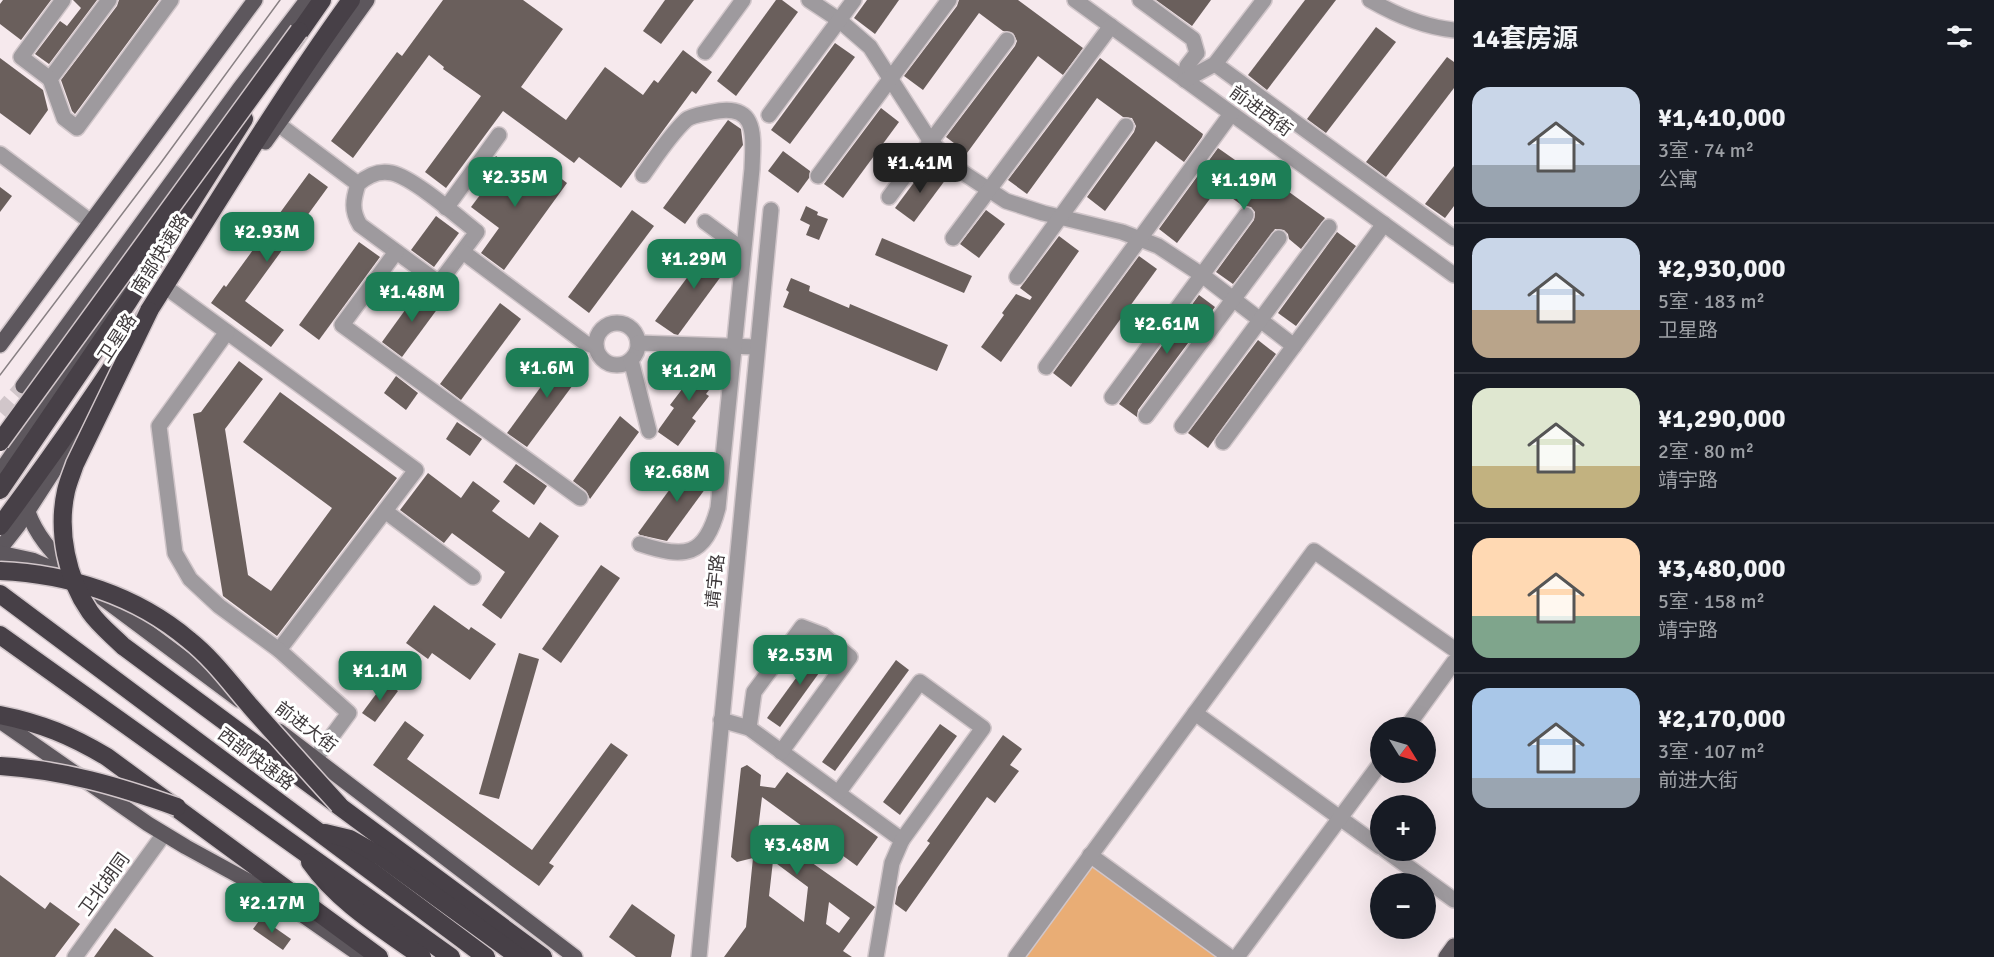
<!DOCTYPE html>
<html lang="zh">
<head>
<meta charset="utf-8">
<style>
	body { margin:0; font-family:Signika,"Noto Sans SC",sans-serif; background:#242831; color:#f1f3f6; height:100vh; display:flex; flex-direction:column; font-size:22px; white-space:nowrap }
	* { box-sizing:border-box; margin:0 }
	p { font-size:20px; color:#9ea1a6 }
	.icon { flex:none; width:33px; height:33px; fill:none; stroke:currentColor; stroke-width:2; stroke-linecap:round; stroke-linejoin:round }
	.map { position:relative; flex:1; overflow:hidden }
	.drawer { display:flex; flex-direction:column; background:#171b24; width:540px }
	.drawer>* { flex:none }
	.needle { width:39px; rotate:127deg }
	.tools { position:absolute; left:1370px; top:717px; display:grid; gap:12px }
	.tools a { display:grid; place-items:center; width:66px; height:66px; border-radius:50%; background:#171b24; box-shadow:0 6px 24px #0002; font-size:30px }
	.price { position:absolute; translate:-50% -51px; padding:0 14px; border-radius:12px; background:#1d7e56; color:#fff; font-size:20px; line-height:39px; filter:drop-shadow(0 2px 3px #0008) }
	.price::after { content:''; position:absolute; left:50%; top:36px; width:18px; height:14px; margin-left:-9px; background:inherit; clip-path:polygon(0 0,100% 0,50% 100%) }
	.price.current { background:#222; color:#fff }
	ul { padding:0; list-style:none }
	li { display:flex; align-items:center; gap:18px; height:150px; padding:0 18px }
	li+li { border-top:2px solid #363941 }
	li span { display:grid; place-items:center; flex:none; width:168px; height:120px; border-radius:18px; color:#555 }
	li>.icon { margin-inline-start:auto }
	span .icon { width:72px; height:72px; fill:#fffc; stroke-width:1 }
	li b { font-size:26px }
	h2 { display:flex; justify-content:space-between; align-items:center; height:72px; padding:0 18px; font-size:26px }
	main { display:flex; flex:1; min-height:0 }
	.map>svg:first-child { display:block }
</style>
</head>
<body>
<main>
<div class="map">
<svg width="1454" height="957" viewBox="0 0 1454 957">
	<rect width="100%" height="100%" fill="#f6e9ed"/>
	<polygon fill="#e9ad75" points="1090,855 1230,957 1016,957"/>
	<g fill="#6a5f5c" fill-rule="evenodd">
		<polygon points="3,0 51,0 21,40 0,24 0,4"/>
		<polygon points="73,0 97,0 49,64 35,54 60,21 67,26 81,8"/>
		<polygon points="119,0 159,0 75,114 72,111 61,80 117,6"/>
		<polygon points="443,0 523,0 563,29 521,87 566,120 605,67 643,95 654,80 658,83 683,50 712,72 696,94 692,91 621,188 579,157 574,163 503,111 446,188 425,172 481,96 443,69 444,67 429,55 353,158 331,141 397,52 402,56"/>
		<polygon points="665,0 694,0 661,44 643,31"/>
		<polygon points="776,0 782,0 798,12 736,96 717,81"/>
		<polygon points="867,0 899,0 875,34 854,18"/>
		<polygon points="959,0 1018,0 1083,48 1063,75 1038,56 967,153 946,137 1015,46 1017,41 1013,33 1003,31 979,13 923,90 904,76 957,6"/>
		<polygon points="1156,0 1211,0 1192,26"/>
		<polygon points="1305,0 1336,0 1267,90 1248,75"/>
		<polygon points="1376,27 1396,42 1326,133 1307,119"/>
		<polygon points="835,43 855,57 790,144 771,130"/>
		<polygon points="1447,57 1454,62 1454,88 1386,177 1366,162"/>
		<polygon points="0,58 43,90 48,110 30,135 0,113"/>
		<polygon points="1100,58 1203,134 1202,137 1184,162 1156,141 1105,211 1087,197 1134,132 1136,126 1132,118 1123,117 1097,98 1027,194 1008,180"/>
		<polygon points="881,108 899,122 843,198 824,184"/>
		<polygon points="728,120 741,129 743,145 685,224 663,208"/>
		<polygon points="1218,148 1275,188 1278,184 1325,218 1301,249 1289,239 1288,234 1284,230 1275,229 1233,284 1216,272 1254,220 1255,212 1251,207 1243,206 1218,188 1177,243 1159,229"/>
		<polygon points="783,151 810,171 809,178 798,193 768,171"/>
		<polygon points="496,156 533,183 545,166 567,183 504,270 481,253 499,228 471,207 495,175 486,169"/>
		<polygon points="927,165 946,179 914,222 895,208"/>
		<polygon points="1454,166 1454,206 1445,218 1425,204"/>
		<polygon points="309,173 328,187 245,301 284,330 271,347 211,303 224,285 226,287"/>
		<polygon points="0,187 12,196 0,212"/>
		<polygon points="806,206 818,212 817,215 828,219 819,240 806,235 810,225 800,220"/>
		<polygon points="632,210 654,226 589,313 568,297"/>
		<polygon points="986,210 1005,224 979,258 960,244"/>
		<polygon points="436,216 459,233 434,267 411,250"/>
		<polygon points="1337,232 1356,246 1296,326 1278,313"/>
		<polygon points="1059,236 1079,251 1001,362 981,347 1004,315 1002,313 1016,294 1030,300 1032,297 1020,288"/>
		<polygon points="882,238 972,276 964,293 875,255"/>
		<polygon points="359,242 380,257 319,340 299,325"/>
		<polygon points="712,244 733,260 678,335 674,334 655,321"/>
		<polygon points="1139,256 1157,269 1071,387 1053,373"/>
		<polygon points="791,278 810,286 809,291 849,308 850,304 948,345 937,371 783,307 789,292 786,290"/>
		<polygon points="421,288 441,304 402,357 382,342"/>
		<polygon points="1199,295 1215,307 1138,410 1137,417 1119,404"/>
		<polygon points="500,303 521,319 461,400 440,384"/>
		<polygon points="1258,340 1276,354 1208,448 1188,433"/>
		<polygon points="567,351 587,366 527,447 507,433"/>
		<polygon points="699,358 721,374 706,394 709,396 692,418 696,421 678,446 658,432 659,429 674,408 670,405 686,384 683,381"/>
		<polygon points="239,361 263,379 225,429 248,575 271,591 332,508 243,442 280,392 397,478 277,636 223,596 193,414 201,412"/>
		<polygon points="396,376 418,393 406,410 384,393"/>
		<polygon points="620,416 639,432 590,499 586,491 573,481"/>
		<polygon points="457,422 482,439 470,456 446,439"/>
		<polygon points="691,460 711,475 711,481 667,541 640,535 638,533"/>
		<polygon points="516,464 547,486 534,505 503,482"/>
		<polygon points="428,473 461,498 473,481 500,501 492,511 529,538 540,522 559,536 501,619 482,605 505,572 452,533 444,543 400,510"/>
		<polygon points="601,565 620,578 561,663 542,649"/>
		<polygon points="434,605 469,630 471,627 496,644 470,680 432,653 428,659 406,643"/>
		<polygon points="820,645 832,655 780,727 767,718"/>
		<polygon points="519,653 539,659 499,799 479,794"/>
		<polygon points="896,660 909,670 835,771 822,762"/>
		<polygon points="385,682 398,691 375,722 362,713"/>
		<polygon points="405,721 424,735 407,759 532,850 611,743 628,755 549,863 554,866 539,886 373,765"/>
		<polygon points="940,724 957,736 900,815 883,802"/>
		<polygon points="1003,735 1022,749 1010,765 1019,771 995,803 987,797 906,912 895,904 898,887 930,843 927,841"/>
		<path d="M 747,765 L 761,775 L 760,786 L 775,788 L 787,772 L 878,837 L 857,866 L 762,797 L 755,855 L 771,834 L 875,907 L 843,951 L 852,957 L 724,957 L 746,927 L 753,858 L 737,862 L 731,857 L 741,768 ZM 773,861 L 808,887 L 804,922 L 769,896 ZM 829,902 L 850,918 L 839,933 L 826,924 Z"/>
		<polygon points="0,875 45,909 50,902 80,924 55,957 0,957"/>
		<polygon points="632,904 675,935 671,957 636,957 609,937"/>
		<polygon points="261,918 291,939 283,950 253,929"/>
		<polygon points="115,928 154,957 94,957"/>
	</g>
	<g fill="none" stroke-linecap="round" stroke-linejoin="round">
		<polyline stroke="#d1c6ca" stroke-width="15" stroke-dasharray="15 8" stroke-linecap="butt" points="0,412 23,386"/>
		<g stroke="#d1c6ca" stroke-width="18">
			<g id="minor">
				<polyline points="109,0 50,79 64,118 77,128 171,0"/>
				<polyline points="809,0 839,20 870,47 931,142 962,172 1006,201 1043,213 1122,232 1158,246 1202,275 1294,346"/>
				<polyline points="1075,0 1454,275"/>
				<polyline points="1140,0 1193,39 1197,53 1187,66 1185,80"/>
				<path d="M 1370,0 C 1396,15 1424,27 1454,30"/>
				<polyline points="705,52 743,0"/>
				<polyline points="1215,64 1454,238"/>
				<polyline points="50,79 21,57 63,0"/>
				<polyline points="1185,80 1215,64 1264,0"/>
				<polyline points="769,115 854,0"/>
				<path d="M 278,124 L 358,184 C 353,200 351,210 360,225 L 439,283 L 477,232 C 458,217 414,178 392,173 C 379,170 368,175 358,184"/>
				<polyline points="0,154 91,222"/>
				<polyline points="818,176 949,0"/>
				<polyline points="889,197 1007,40"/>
				<polyline points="446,208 499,135"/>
				<polyline points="705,222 743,250"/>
				<polyline points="953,238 1111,26"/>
				<polyline points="396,252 342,325 580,498"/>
				<polyline points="463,252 585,343 596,347"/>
				<polyline points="1017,277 1126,126"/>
				<polyline points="171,291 416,470 279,650"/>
				<circle cx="617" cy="344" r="21"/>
				<polyline points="227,332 159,426 175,553 190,579 219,606 279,650 349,713 315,759"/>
				<polyline points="638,343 757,347"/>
				<polyline points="631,360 649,431"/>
				<polyline points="1046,367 1231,114"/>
				<polyline points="1112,397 1246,215"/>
				<polyline points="1146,416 1279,238"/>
				<polyline points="1182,426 1329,227"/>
				<polyline points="1223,442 1384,224"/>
				<polyline points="385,511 473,577"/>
				<path d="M 640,544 C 685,559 705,557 718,508 L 752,169 C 753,137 759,102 712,112 C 704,114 692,115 686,120 C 669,136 656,157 643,175"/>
				<polyline points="1195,713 1380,847"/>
				<polyline points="721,720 749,728 902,840 892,863 876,957"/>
				<polyline points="749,728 754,692 802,627 823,635 850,657 781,752"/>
				<polyline points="1406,728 1454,662"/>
				<polyline points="838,793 920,682 983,728 902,840"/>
				<polyline points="1385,850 1454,900"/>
				<polyline points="1090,855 1230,957"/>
				<polyline points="75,957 164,834"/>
				<polyline points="699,957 771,210"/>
				<polyline points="1016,957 1314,551 1454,649"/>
				<polyline points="1237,957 1380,764"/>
			</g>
		</g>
		<g stroke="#d1c6ca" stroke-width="18">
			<g id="major">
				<polyline points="265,142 367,0"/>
				<polyline points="0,345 255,0"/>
				<polyline points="23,386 240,88 307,0"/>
				<polyline points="0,472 111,310 145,256"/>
				<path d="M 28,512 C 37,537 53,553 71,572"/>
				<polyline points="0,549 18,526 95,407"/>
				<polyline points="0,553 32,560 69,576"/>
				<polyline points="97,594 239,700"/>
				<polyline points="0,721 148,824 186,847 274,895 363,957"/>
				<polyline points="279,731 575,957"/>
				<polyline points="1446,957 1454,946"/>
			</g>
		</g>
		<g stroke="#d1c6ca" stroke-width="21">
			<g id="highway">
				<polyline points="292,43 322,0"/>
				<polyline points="0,490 128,302 244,119"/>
				<path d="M 0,526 C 52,456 103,383 150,309 C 216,205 279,100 351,0"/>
				<polyline points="0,594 486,957"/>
				<polyline points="0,635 451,957"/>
				<polyline points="123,646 543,957"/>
				<path d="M 0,715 C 41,723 72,736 107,757 L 379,957"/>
				<polyline points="325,833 350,839 380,856 519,957"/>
				<path d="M 310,862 C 338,902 383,929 422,957"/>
			</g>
		</g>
		<use href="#minor" stroke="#9e9a9e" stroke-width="15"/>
		<use href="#major" stroke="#5d575d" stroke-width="15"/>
		<use href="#highway" stroke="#474047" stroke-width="18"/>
		<polyline stroke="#898184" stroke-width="1.5" points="0,375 160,164 280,0"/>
		<g stroke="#d1c6ca" stroke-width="21" stroke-linecap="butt">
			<g id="highway-bridge">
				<polyline points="0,442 299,31"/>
				<path d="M 0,571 C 68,574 136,595 189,640 C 213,659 231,684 251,707 C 280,740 309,772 339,805"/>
				<path d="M 123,646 C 112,635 99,625 90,612 C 67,579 57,531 66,491 C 68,482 72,473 75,464 L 149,311"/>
				<path d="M 0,766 C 63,770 118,786 177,807"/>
			</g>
		</g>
		<use href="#highway-bridge" stroke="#474047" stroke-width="18"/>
	</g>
	<g text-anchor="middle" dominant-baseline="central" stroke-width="6" stroke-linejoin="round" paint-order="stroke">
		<g font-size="18" fill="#3f3a3c" stroke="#fff">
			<text transform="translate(1261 111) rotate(36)">前进西街</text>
			<text transform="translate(160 254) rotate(-58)">南部快速路</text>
			<text transform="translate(117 338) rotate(-57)">卫星路</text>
			<text transform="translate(715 581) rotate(-84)">靖宇路</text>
			<text transform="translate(306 727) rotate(37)">前进大街</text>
			<text transform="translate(256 759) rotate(37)">西部快速路</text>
			<text transform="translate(104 884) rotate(-54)">卫北胡同</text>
		</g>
	</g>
</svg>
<div class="tools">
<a><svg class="needle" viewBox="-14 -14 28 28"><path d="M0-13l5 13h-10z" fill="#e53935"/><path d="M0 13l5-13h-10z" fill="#9ea1a6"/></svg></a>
<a>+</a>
<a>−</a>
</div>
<b class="price current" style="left:920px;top:194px">¥1.41M</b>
<b class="price" style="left:515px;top:208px">¥2.35M</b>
<b class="price" style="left:1244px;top:211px">¥1.19M</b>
<b class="price" style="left:267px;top:263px">¥2.93M</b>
<b class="price" style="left:694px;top:290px">¥1.29M</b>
<b class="price" style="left:412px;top:323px">¥1.48M</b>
<b class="price" style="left:1167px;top:355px">¥2.61M</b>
<b class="price" style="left:547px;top:399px">¥1.6M</b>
<b class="price" style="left:689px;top:402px">¥1.2M</b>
<b class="price" style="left:677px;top:503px">¥2.68M</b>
<b class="price" style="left:800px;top:686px">¥2.53M</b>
<b class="price" style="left:380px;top:702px">¥1.1M</b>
<b class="price" style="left:797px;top:876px">¥3.48M</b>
<b class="price" style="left:272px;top:934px">¥2.17M</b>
</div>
<section class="drawer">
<h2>14套房源<svg class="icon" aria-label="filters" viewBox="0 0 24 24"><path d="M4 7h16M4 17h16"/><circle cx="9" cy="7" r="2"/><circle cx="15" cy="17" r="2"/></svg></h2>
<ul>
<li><span style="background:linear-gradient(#c9d6e8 65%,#9aa5b1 0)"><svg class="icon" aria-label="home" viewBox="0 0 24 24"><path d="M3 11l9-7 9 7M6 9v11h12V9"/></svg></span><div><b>¥1,410,000</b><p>3室 · 74 m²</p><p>公寓</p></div></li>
<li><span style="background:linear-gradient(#c9d6e8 60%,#b9a48a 0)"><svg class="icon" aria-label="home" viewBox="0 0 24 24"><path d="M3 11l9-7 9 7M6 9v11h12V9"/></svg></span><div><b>¥2,930,000</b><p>5室 · 183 m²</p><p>卫星路</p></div></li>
<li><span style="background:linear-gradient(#dfe7d0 65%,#c2b280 0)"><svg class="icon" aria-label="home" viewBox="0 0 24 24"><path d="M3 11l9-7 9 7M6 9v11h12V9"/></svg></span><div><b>¥1,290,000</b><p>2室 · 80 m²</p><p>靖宇路</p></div></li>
<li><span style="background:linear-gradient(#ffd9b3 65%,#7fa58c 0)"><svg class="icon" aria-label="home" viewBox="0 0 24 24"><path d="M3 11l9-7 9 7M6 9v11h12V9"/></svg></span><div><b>¥3,480,000</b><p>5室 · 158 m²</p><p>靖宇路</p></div></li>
<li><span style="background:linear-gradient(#a9c7e8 75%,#9aa5b1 0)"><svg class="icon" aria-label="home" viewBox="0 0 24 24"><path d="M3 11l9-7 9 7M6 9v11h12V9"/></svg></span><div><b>¥2,170,000</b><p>3室 · 107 m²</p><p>前进大街</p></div></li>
</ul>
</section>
</main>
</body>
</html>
